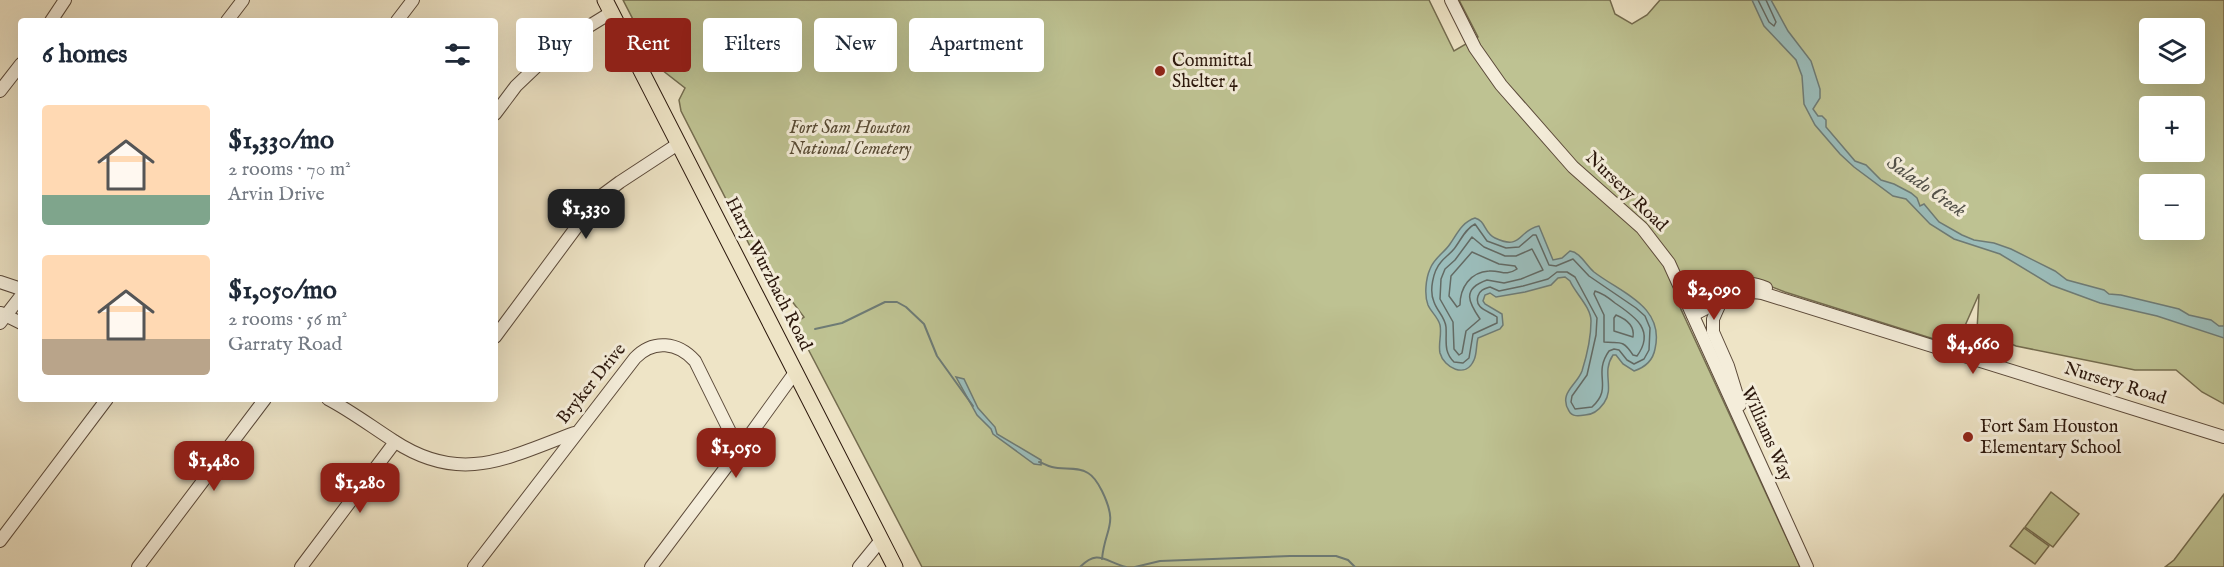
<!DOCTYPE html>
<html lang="en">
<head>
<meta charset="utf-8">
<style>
	body { margin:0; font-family:"IM FELL English",serif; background:#f2f2f3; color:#1f2937; height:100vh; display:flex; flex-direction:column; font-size:22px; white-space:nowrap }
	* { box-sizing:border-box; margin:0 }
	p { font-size:20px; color:#747a83 }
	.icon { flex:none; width:33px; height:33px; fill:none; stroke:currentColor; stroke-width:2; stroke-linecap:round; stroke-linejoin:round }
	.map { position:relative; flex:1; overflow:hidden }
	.panel { position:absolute; left:18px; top:18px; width:480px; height:384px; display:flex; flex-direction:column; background:#fff; border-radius:6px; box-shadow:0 6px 24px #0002 }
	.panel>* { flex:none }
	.top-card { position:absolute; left:516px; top:18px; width:570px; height:54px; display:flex; gap:12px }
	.controls { position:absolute; left:2139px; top:18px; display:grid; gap:12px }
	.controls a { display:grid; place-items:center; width:66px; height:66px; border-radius:6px; background:#fff; box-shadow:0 6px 24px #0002; font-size:30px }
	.price { position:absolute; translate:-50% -51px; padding:0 14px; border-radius:12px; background:#8f2418; color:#fff; font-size:20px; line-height:39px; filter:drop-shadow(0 2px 3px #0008) }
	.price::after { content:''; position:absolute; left:50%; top:36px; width:18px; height:14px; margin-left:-9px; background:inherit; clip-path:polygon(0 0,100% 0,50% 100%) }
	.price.active { background:#222; color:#fff }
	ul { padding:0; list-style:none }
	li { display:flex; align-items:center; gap:18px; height:150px; padding:0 24px }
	li span { display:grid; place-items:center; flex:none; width:168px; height:120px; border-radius:6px; color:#555 }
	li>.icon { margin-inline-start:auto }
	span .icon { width:72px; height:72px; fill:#fffc; stroke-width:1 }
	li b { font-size:26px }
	h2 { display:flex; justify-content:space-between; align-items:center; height:72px; padding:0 24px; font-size:26px }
	.chip { padding:0 21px; border-radius:6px; background:#fff; box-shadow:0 6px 24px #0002; font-size:21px; line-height:54px }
	.chip.active { background:#8f2418; color:#fff }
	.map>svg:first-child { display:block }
</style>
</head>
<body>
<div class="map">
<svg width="2224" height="567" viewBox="0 0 2224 567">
	<rect width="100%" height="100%" fill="#eee4c6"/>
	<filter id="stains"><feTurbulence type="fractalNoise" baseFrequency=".00333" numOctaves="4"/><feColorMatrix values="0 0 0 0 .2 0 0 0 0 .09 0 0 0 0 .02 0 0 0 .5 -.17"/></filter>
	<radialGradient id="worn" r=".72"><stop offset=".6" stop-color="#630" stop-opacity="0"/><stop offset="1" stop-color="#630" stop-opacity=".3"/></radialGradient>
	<g fill="#bec292" stroke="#746c4f" stroke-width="1.5" fill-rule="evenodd">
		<path d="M 623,0 L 1429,0 L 1454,51 L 1478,37 L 1459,0 L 1610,0 L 1615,14 L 1632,24 L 1647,15 L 1660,0 L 2224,0 L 2224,404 L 2202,392 L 2176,370 L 2135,370 L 2016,346 L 1977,330 L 1979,294 L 1956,346 L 1785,292 L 1754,280 L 1713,292 L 1702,291 L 1679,305 L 1800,567 L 922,567 L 795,324 L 804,317 L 788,296 L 778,301 L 681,111 L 679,100 L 685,88 L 662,70 L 655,62 ZM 2150,28 L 2194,28 L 2194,74 L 2150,74 ZM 2150,106 L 2194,106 L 2194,152 L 2150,152 ZM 2150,184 L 2194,184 L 2194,230 L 2150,230 Z"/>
		<polygon points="2051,492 2079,514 2053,547 2025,527"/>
		<polygon points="2224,494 2224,567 2165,567 2174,560"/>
		<polygon points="2024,528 2049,546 2035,564 2010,546"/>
	</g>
	<g fill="#9bbdbb" stroke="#6e7b75" stroke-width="1.5">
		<polygon points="1752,0 1771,0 1788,31 1811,61 1820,89 1820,98 1813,109 1818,116 1822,116 1826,120 1826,127 1855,161 1866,165 1881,180 1894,184 1911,193 1917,198 1920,206 1924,204 1939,222 1962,235 1974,240 1994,243 2011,249 2055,271 2067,280 2104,290 2109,294 2121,295 2179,309 2189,315 2211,320 2219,326 2224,326 2224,338 2157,316 2100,303 2051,285 2000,254 1954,239 1930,224 1906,199 1893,196 1854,167 1840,154 1815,125 1804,104 1802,76 1796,60 1764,26"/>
		<path d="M 1475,218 C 1486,221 1484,233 1495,238 C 1522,251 1518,230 1539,226 L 1553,260 L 1562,258 L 1570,251 C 1580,252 1586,265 1594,272 C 1621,293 1665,306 1655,349 C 1653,360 1646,367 1634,371 L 1623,364 L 1616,355 L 1613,355 C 1601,373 1615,387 1604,403 C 1599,410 1593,415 1585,415 C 1579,416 1572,417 1569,411 C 1558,393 1577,385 1582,371 C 1587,355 1591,337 1591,321 C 1591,307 1575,293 1570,281 L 1565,277 L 1558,278 L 1551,285 L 1525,292 L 1496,297 L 1490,293 L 1485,295 L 1483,301 L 1485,304 L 1502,314 L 1503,325 L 1500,329 L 1478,338 C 1476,345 1477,354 1474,360 C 1466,379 1444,368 1440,353 C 1438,344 1442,334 1440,325 C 1438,317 1431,312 1428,305 C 1424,295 1426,278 1430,269 C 1434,258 1444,253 1450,244 C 1457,234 1462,222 1475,218 Z"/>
		<polygon points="956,377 964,379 978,408 995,427 997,434 1041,460 1041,465 1034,464 993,434 991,429 977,415"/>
	</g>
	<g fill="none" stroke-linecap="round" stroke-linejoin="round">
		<g stroke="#636a64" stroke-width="1.5">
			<polyline points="1758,0 1769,22 1774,26 1776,22 1766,0"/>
			<path d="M 1475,224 L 1487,241 L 1506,248 L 1519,247 L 1533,235 L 1536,235 L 1549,265 L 1556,266 L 1573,259 L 1589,276 L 1636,308 L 1645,316 L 1650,328 L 1649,350 L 1644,359 L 1634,364 L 1627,360 L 1619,350 L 1614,349 L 1609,351 C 1592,375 1614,387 1592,407 L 1575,409 L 1571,402 L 1572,396 L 1587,375 L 1596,335 L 1597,318 L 1575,277 L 1567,272 L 1557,272 L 1548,279 L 1523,286 L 1499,291 L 1490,287 C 1484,289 1480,290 1478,296 C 1474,309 1489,311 1497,317 L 1497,323 L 1473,334 L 1469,358 L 1463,363 L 1454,362 C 1443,351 1447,341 1446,327 C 1445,317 1437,311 1434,302 C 1429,291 1433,271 1441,262 C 1445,257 1450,254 1454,249 C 1461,240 1465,229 1475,224 Z"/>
			<path d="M 1472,237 L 1484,247 L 1505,256 L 1516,256 L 1532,249 L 1543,270 L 1521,279 L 1504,283 L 1487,280 C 1461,289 1469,303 1480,319 L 1466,331 L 1462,353 L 1459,355 L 1454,349 L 1453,322 L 1440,299 L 1441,279 L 1445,269 L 1455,260 Z"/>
			<path d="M 1472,252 L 1499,264 L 1515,266 L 1517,269 C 1505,277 1501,270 1489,271 C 1470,272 1460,288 1460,305 L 1457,307 L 1449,296 L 1451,276 Z"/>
			<path d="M 1595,291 C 1602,293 1609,298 1615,303 C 1634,316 1656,330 1637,356 L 1633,355 C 1622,338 1619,344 1604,342 L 1604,315 L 1594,294 Z"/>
			<path d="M 1616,315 C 1626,319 1635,325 1633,337 L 1614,331 L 1614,318 Z"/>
		</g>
		<g stroke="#6e7b75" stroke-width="2">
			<polyline points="815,329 842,323 885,302 897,302 906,307 924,324 937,356 973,406"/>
			<path d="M 1039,462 C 1043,463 1047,466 1052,467 C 1063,470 1078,466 1088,473 C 1095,477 1099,485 1102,491 C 1119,526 1105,527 1102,559"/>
			<path d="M 1080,567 C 1098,549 1104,561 1126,567"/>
			<polyline points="1135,567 1160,561 1290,556 1336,556 1348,560 1355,567"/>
		</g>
		<g stroke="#5c4a3a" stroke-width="14">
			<g id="minor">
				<polyline points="1451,0 1475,48 1501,85 1573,167 1642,228 1669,263 1807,567"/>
				<polyline points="51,21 65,0"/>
				<polyline points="227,21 243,0"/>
				<polyline points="397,21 413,0"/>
				<polyline points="0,91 21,64"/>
				<polyline points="495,114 516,86 560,44 612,12"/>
				<polyline points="0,282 21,289"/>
				<path d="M 1680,286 C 1688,290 1698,297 1707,297 C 1731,296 1737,275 1766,288"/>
				<polyline points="1721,301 1713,319 1713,332 1728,366 1740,405"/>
				<polyline points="1,313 21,323"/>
				<path d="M 1693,315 C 1715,304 1737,289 1762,293 L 2224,437"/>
				<polyline points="0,323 21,296"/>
				<polyline points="495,337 581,221 601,196 620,182 678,144"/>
				<path d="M 328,399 C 351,411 372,427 394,441 C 461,485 507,458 574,433"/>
				<polyline points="0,541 107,399"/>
				<polyline points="138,567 265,399"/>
				<polyline points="301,567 395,442"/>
				<path d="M 474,567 L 635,358 C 653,339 678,342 695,361 L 739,450"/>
				<polyline points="651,567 739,450 796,371"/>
				<polyline points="859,567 881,540"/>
			</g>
		</g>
		<g stroke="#2b170c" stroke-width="17">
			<polyline id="major" points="605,0 895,567"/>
		</g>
		<use href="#minor" stroke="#f4edda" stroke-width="12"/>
		<use href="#major" stroke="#eee4c6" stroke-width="15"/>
	</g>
	<g fill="#8f2418" stroke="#f4edda" stroke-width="2">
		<circle cx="1160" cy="71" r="6"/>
		<circle cx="1968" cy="437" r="6"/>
	</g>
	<g text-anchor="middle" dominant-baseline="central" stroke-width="6" stroke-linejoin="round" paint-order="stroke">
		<g font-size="18" fill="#2b170c" stroke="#f4edda" text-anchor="start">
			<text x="1172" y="61">Committal<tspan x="1172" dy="21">Shelter 4</tspan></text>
			<text x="1980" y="427">Fort Sam Houston<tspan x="1980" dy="21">Elementary School</tspan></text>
		</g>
		<g font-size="18" font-style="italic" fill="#574a34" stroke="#f4edda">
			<text x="850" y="128">Fort Sam Houston<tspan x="850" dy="21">National Cemetery</tspan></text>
		</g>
		<g font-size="18" fill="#2b170c" stroke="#f4edda">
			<text transform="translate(1626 192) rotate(44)">Nursery Road</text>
			<text transform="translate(768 274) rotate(63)">Harry Wurzbach Road</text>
			<text transform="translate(592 384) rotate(-51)">Bryker Drive</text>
			<text transform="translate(2115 384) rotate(17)">Nursery Road</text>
			<text transform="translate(1766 434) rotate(66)">Williams Way</text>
		</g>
		<g font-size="20" font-style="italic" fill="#525149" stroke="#f4edda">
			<text transform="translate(1926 187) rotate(35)">Salado Creek</text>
		</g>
	</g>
	<rect width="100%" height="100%" filter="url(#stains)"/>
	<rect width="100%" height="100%" fill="url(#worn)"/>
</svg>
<div class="controls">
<a><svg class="icon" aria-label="layers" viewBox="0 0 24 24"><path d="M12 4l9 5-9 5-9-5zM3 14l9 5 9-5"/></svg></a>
<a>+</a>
<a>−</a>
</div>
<b class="price active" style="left:586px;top:240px">$1,330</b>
<b class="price" style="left:1714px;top:321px">$2,090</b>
<b class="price" style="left:1973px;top:375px">$4,660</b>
<b class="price" style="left:736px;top:479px">$1,050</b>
<b class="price" style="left:214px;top:492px">$1,480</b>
<b class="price" style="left:360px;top:514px">$1,280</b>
<div class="top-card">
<a class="chip">Buy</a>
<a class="chip active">Rent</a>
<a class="chip">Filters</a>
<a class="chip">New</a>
<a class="chip">Apartment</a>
</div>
<section class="panel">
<h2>6 homes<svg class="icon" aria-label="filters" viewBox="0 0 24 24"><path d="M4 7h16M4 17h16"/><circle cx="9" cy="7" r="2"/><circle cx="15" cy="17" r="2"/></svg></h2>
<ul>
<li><span style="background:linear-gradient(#ffd9b3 75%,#7fa58c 0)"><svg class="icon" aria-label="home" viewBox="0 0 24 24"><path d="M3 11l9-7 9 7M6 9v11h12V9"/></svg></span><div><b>$1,330/mo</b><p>2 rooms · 70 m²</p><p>Arvin Drive</p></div></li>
<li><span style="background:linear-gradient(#ffd9b3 70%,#b9a48a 0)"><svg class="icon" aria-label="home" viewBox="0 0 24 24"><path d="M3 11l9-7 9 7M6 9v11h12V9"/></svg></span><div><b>$1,050/mo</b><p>2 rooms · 56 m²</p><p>Garraty Road</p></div></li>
</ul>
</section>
</div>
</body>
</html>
